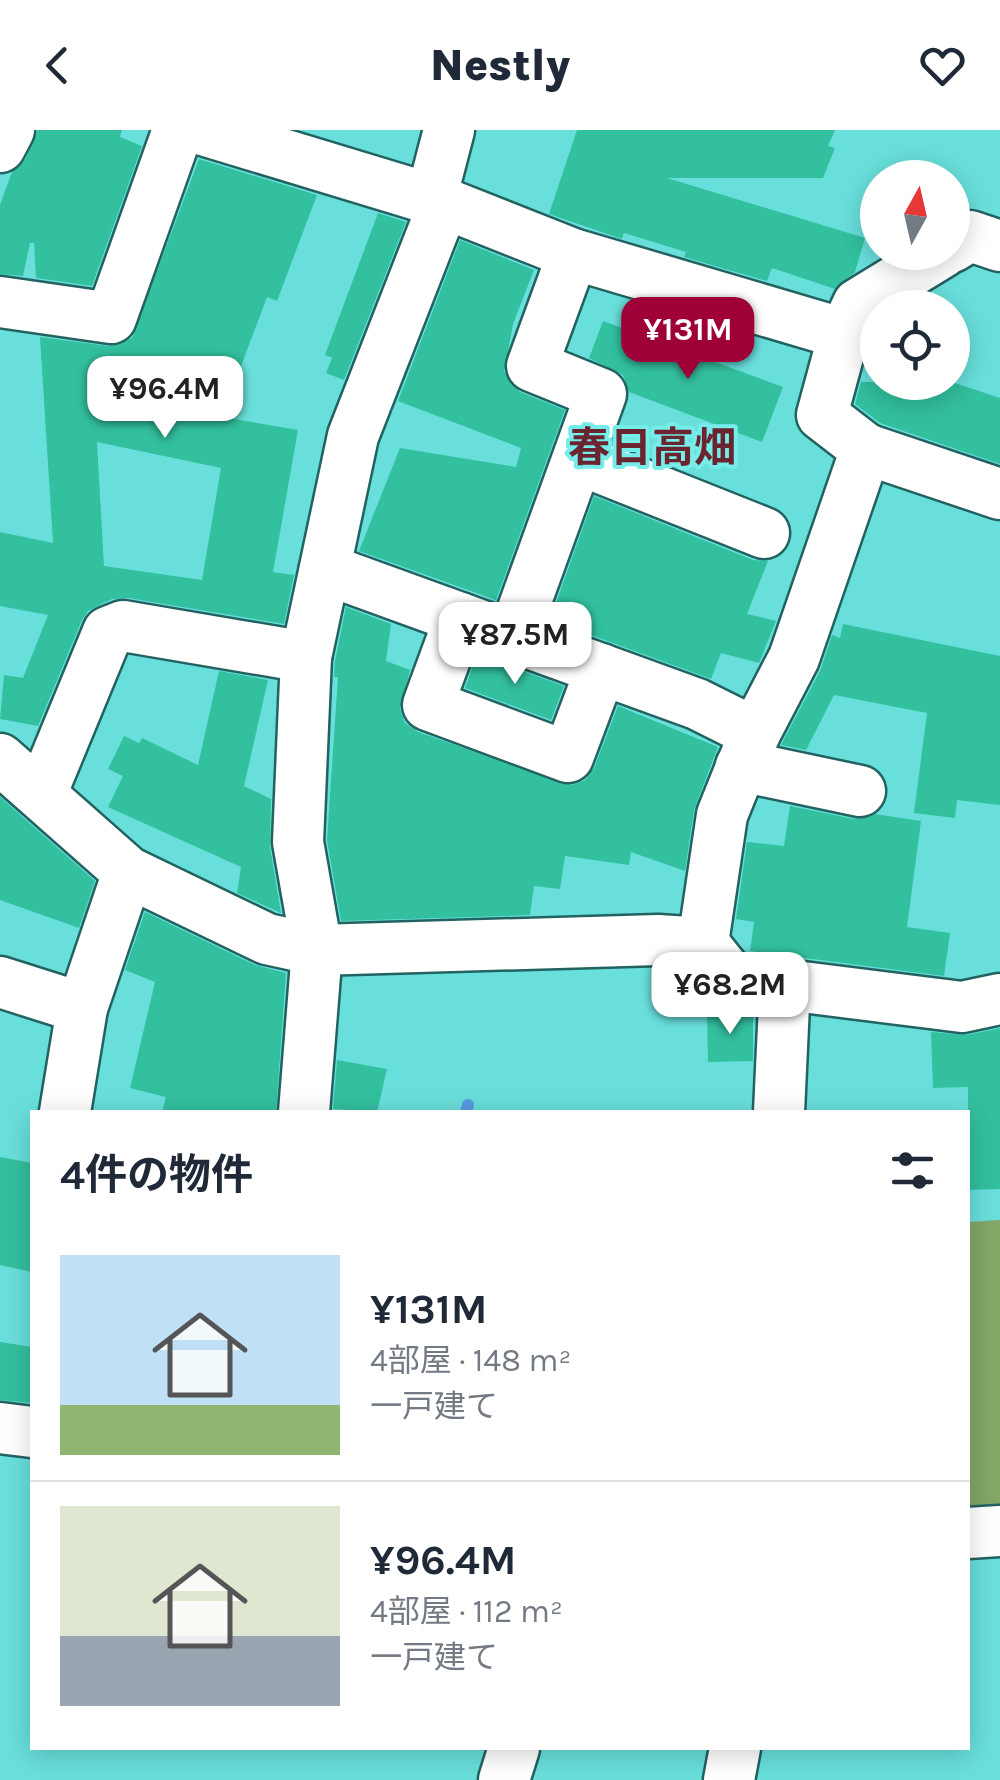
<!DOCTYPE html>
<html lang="ja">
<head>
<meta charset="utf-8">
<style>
	body { margin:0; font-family:Karla,"Noto Sans JP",sans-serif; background:#f6f6f7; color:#1f2937; height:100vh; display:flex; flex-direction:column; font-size:38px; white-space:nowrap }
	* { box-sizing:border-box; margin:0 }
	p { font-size:32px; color:#747a83 }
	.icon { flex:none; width:55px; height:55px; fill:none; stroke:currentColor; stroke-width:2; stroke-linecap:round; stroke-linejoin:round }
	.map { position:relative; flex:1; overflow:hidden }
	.details { position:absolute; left:30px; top:980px; width:940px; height:640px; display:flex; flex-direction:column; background:#fff; border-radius:0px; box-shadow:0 5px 25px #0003 }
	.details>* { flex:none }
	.needle { width:65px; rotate:8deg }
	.fabs { position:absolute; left:860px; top:30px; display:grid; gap:20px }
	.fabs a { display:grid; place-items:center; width:110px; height:110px; border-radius:50%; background:#fff; box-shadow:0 5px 25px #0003; font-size:50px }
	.price { position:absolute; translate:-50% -85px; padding:0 22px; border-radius:20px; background:#fff; color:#222; font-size:32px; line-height:65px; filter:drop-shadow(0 2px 5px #0008) }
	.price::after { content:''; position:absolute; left:50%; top:60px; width:30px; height:22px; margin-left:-15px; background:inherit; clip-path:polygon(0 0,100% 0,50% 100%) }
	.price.on { background:#a00038; color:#fff }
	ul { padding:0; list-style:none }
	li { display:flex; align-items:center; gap:30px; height:250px; padding:0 30px }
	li+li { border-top:2px solid #e0e1e3 }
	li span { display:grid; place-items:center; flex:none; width:280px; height:200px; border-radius:0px; color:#555 }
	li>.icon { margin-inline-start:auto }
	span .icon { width:120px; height:120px; fill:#fffc; stroke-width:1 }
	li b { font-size:42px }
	h2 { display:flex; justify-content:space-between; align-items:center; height:120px; padding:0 30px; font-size:42px }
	header { display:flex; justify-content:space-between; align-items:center; height:130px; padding:0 30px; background:#fff; font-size:45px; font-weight:800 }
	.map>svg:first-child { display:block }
</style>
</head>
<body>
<header><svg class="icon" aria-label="back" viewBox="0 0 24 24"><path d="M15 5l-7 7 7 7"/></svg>Nestly<svg class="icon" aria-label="heart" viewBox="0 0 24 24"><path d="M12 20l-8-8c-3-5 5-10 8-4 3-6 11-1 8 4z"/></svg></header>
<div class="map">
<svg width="1000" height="1650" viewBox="0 0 1000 1650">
	<rect width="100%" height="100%" fill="#69dfdc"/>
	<polygon fill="#82a767" points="1000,1090 1000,1378 968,1380 968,1092"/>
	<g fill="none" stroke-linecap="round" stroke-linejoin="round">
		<polyline stroke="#599ae3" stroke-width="12" points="466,982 468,975"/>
	</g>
	<g fill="#32c09f" fill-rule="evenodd">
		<polygon points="38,0 122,0 120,7 142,16 92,156 36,148 34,113 30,113 23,146 0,144 0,75 12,42 25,30"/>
		<polygon points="577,0 835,0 828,16 835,18 823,48 667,48 865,108 855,142 835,159 772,138 767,151 684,127 686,122 624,103 622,109 549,84"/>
		<path d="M 199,29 L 317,65 L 277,171 L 267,167 L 222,287 L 298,300 L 273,442 L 294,445 L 284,494 L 128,468 L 112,469 L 88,481 L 82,490 L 38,596 L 0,589 L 4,545 L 23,548 L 48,485 L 0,476 L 0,402 L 53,413 L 40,207 L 108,216 L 132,208 ZM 97,312 L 221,338 L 202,450 L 104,436 Z"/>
		<polygon points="378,83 406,92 344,250 326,243 332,228 325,225"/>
		<polygon points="460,110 534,140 513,194 504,242 520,262 565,280 496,470 359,421 400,318 516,337 521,318 398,271"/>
		<polygon points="603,191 783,257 762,312 629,262 623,245 589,228"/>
		<polygon points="861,252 952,252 1000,268 1000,334 880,293 855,274"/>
		<polygon points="594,366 753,430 768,431 747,484 776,491 759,533 721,523 711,549 550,490"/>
		<polygon points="346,477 391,494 386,531 410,540 400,579 405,593 418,602 572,655 585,650 594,638 618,576 718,617 694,680 685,741 631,722 629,735 565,726 560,759 534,756 530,785 341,791 327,710 338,547 334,547 335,531"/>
		<polygon points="843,494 1000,526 1000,675 957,670 955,688 914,683 927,583 834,565 806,620 781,615 820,541 832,505 840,508"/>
		<polygon points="477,525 564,556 551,590 465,558"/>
		<polygon points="219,541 268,550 244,656 271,669 270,717 281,783 237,763 241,737 108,677 123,646 108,639 124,606 139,613 142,608 198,635"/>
		<polygon points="0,667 95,751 79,798 0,770"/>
		<polygon points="790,676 854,689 875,684 921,691 907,797 950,803 944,846 750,821 754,792 736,789 747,712 784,716"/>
		<polygon points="145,782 255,835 286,843 276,982 162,982 166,967 130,958 155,852 125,840"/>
		<polygon points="753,881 753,931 708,932 707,883"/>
		<polygon points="1000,898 1000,1059 968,1060 968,957 933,958 931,902 967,905"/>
		<polygon points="337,930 387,939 377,982 333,979"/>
		<polygon points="0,1027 32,1033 32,1142 0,1135"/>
		<polygon points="0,1212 32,1217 32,1273 0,1270"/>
	</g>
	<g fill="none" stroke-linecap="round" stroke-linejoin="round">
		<g stroke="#226260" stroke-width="55">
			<g id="minor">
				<polyline points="203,0 444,73 573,124 844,204 858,174 943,122"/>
				<polyline points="0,17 9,0"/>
				<polyline points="431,69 449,0"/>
				<polyline points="952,117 970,106 1000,116"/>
				<polyline points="0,172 111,188 178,0"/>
				<polyline points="866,319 1000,364"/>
				<polyline points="578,329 764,403"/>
				<polyline points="325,439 697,574 755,603"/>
				<polyline points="460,488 428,575 568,627 601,539"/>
				<polyline points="513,507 601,264 532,236 573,124"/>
				<polyline points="0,629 128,742 267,809 317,820 658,810 703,813 731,848 962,877 1000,869"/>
				<polyline points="741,636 860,661"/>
				<polyline points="42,662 108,502 123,496 306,527"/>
				<polyline points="703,813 722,685 755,603 794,528 866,319 822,285 844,204"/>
				<polyline points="0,852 82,878"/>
				<polyline points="65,982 82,878 128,742"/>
				<polyline points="304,982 317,820 298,712 306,527 353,306 444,73"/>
				<polyline points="779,982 785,853"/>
				<polyline points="0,1298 32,1302"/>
				<polyline points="968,1403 1000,1401"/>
				<polyline points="504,1650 514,1618"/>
				<polyline points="729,1650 735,1618"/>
			</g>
		</g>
		<use href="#minor" stroke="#fff" stroke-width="50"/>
	</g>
	<g text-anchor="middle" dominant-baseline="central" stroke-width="8" stroke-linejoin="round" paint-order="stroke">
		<g font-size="42" font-weight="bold" fill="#6b2531" stroke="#77ede9">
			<text x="652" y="318">春日高畑</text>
		</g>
	</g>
</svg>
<div class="fabs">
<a><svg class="needle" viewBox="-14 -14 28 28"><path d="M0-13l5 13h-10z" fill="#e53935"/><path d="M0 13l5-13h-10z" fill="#747a83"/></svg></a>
<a><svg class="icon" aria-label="locate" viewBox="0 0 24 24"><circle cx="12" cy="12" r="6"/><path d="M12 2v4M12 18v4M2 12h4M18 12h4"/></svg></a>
</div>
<b class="price on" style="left:688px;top:252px">¥131M</b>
<b class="price" style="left:165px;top:311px">¥96.4M</b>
<b class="price" style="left:515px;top:557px">¥87.5M</b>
<b class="price" style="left:730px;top:907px">¥68.2M</b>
<section class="details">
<h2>4件の物件<svg class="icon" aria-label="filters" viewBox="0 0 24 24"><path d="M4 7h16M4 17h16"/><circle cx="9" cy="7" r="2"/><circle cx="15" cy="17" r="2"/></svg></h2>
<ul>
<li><span style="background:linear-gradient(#bfe0f5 75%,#8fb573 0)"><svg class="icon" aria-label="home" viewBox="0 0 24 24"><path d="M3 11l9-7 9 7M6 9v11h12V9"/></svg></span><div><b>¥131M</b><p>4部屋 · 148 m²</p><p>一戸建て</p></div></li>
<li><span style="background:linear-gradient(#dfe7d0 65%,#9aa5b1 0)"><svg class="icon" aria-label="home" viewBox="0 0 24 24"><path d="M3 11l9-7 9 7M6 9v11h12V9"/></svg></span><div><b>¥96.4M</b><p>4部屋 · 112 m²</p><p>一戸建て</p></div></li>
</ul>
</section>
</div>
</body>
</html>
